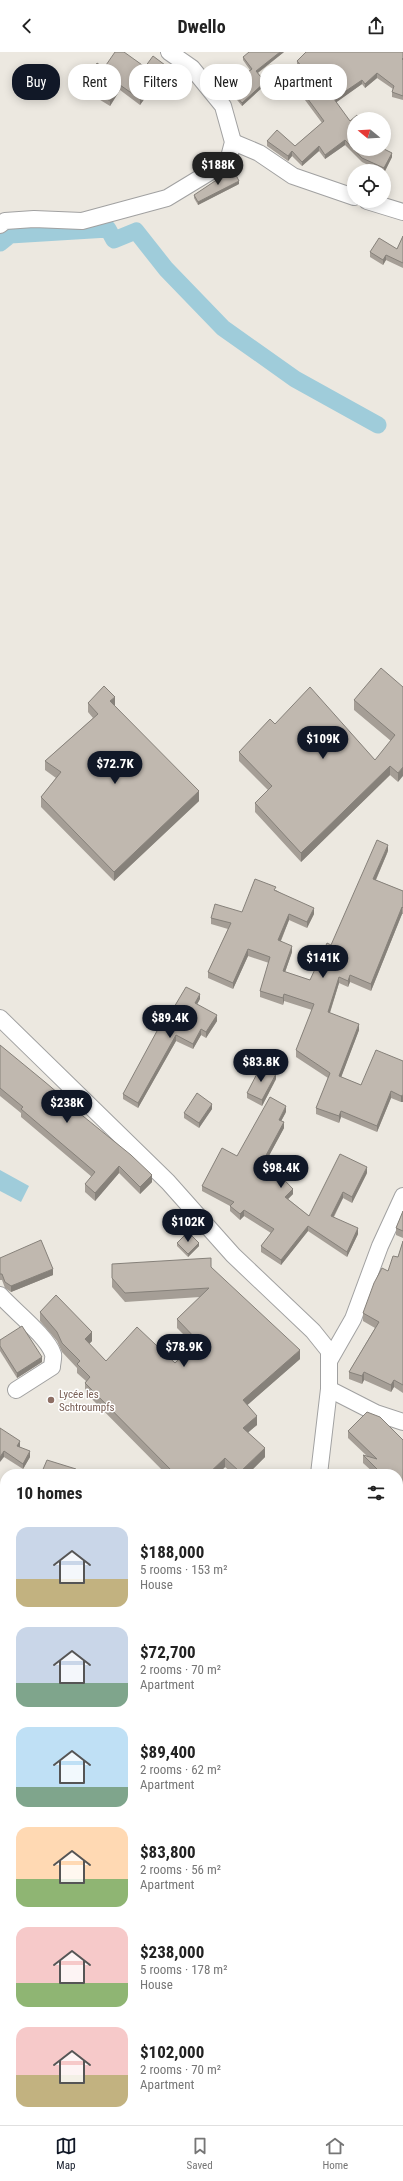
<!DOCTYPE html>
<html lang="en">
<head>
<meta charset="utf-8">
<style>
	body { margin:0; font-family:"Roboto Condensed",sans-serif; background:#f2f2f2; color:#222; height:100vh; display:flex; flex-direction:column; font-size:15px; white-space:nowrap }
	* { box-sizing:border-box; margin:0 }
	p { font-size:13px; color:#767676 }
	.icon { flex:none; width:22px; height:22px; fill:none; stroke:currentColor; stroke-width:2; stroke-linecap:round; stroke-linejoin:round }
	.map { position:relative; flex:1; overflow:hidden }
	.sheet { position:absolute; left:0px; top:1417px; width:403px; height:656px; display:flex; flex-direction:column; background:#fff; border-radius:16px 16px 0 0; box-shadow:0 2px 10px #0003 }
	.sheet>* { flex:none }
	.banner { position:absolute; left:12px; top:12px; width:379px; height:36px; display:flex; gap:8px }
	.needle { width:26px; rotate:288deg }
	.fabs { position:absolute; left:347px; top:60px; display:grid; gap:8px }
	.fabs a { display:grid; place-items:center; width:44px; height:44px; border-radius:50%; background:#fff; box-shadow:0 2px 10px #0003; font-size:20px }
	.price { position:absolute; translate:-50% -34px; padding:0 9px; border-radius:14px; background:#111827; color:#fff; font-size:13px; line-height:26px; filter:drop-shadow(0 1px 2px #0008) }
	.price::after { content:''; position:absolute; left:50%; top:24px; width:12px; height:9px; margin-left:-6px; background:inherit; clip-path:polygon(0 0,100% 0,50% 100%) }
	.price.current { background:#222; color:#fff }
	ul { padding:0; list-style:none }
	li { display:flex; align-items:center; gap:12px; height:100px; padding:0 16px }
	li span { display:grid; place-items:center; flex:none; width:112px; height:80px; border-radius:12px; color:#555 }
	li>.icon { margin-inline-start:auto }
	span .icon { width:48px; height:48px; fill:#fffc; stroke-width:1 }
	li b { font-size:17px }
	h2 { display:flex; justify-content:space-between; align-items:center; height:48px; padding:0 16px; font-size:17px }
	.chip { padding:0 14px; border-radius:16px; background:#fff; box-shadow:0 2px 10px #0003; font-size:14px; line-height:36px }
	.chip.current { background:#111827; color:#fff }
	header { display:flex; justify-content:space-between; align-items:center; height:52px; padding:0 16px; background:#fff; font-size:18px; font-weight:700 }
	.menu { display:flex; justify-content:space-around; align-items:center; height:56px; border-top:1px solid #e0e0e0; background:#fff; font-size:11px; color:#767676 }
	.menu a { display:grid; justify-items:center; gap:2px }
	.menu .current { color:#111827 }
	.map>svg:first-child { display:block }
</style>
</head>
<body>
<header><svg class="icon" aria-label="back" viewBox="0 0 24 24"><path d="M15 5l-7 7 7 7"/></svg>Dwello<svg class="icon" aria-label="share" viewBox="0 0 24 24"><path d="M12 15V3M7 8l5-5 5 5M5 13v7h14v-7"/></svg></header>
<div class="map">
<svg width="403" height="2073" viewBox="0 0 403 2073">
	<rect width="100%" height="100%" fill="#ece8e0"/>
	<polygon fill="#9fccda" points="0,1118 29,1134 21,1150 0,1139"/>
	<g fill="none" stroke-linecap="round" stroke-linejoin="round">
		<polyline stroke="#9fccda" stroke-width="17" points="0,191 10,183 108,177 114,188 136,179 166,217 223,276 295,327 378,373"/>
		<g stroke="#a1a1a1" stroke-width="18">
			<g id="street">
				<polyline points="233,90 259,101 293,124 354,145"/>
				<polyline points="367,149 403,160"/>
				<polyline points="0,173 5,169 34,167 82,169 167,146 228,109 233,90 223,54 192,16 169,0"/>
				<polyline points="0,966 168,1130 233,1203 313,1279 329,1299 329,1337 319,1422"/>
				<path d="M 0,1243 C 13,1258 47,1284 53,1302 C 54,1305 52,1311 52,1315 L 16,1338"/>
				<polyline points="329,1309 353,1267 380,1194 403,1144"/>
				<polyline points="329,1337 376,1361 403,1370"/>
				<polyline points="0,1507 5,1513"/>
				<polyline points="0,1566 5,1560"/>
				<polyline points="0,1603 5,1603"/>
				<polyline points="398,1901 403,1905"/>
				<polyline points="155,2068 156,2073"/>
			</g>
		</g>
		<g stroke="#606e05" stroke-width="24">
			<g id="secondary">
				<polyline points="0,1998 5,1997"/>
				<polyline points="390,2068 397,2073"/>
			</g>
		</g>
		<use href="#street" stroke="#fff" stroke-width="16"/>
		<use href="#secondary" stroke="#f3f8b1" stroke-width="22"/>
	</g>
	<g fill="#a59e96">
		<polygon points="284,0 258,21 265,33 242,54 229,38 229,35 250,18 243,8 243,5"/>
		<polygon points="403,0 403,48 392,45 392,40 393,37 377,26 365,36 362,32 336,50 354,97 392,105 384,121 384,119 380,119 362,110 345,93 325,107 319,99 302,114 292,104 288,109 267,94 267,89 295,94 322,71 302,44 302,39 312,32 297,13 297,9"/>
		<polygon points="104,16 165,18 140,53 120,38 110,54 84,38 84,33"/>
		<polygon points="239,132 198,153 194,146 194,143"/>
		<polygon points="403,184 403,216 386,208 383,213 370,205 370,200 397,197"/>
		<polygon points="403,635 398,730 390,723 301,810 255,760 255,751 268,738 239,709 239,700 275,672 375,708 391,689 354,658 354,648"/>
		<polygon points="88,651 115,654 199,749 114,829 41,755 41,745 56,726 45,718 45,709 93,666 88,660"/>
		<polygon points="388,799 376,828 403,839 403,862 402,862 371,939 350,930 348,935 339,931 330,961 359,978 341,1025 361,1033 403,1009 403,1050 401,1050 391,1046 377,1080 341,1065 339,1071 316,1062 316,1056 328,1026 296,1005 296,998 312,958 284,949 283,953 260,945 260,939 269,911 248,904 233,937 208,926 208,920 228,877 211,872 211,866 242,860 276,838 314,862 307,876 289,868 281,889 292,900 285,920 310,928"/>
		<polygon points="200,947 197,952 217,969 206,986 201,983 193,997 176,989 138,1056 123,1047 123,1042 167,967"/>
		<polygon points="0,993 79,1061 152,1130 140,1142 119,1121 95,1149 85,1140 85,1132 92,1125 21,1065 21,1061 0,1044"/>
		<polygon points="276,1027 262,1054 247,1046 247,1041"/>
		<polygon points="212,1057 199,1076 184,1066 184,1061"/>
		<polygon points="286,1060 281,1069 284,1076 266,1109 293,1142 288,1147 309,1164 367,1121 352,1151 343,1146 334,1165 358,1182 347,1205 308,1179 281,1213 261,1200 261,1194 271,1181 244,1164 240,1168 230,1159 230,1154 202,1139 202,1134 237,1104"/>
		<polygon points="403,1159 403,1186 396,1183 396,1176"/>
		<polygon points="403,1189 403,1341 394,1335 391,1340 364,1328 362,1332 349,1327 349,1320 375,1276 363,1269 363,1261 388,1219 398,1205"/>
		<polygon points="177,1191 199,1194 188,1205 177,1194"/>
		<polygon points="0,1206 53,1223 11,1240 5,1236 2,1228 0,1228"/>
		<polygon points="112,1212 211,1215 300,1307 247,1353 257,1373 248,1380 265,1405 248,1422 233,1422 225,1415 218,1422 166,1422 85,1340 85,1331 86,1329 77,1321 77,1316 62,1300 57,1289 40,1269 40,1260 92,1289 89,1292 106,1309 175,1311 194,1293 177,1276 177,1267 200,1245 125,1250 112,1235"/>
		<polygon points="0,1288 42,1310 17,1326 0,1299"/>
		<polygon points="0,1376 20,1395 30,1405 23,1417 4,1405"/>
		<polygon points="348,1379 403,1388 403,1444 401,1442 400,1447 399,1446 398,1452 398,1422 375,1422 363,1411 363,1403 367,1404 348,1386"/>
		<polygon points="5,1458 5,1482 0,1479 0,1466"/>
		<polygon points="0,1674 5,1675 5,1721 0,1720"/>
		<polygon points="398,1756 403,1759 403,1791 398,1790"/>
		<polygon points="398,1851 403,1856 403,1880 398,1876"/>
		<polygon points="0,1919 5,1928 5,1976 0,1977"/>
		<polygon points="52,2068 133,2068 120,2071 120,2073 52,2073"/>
	</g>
	<g fill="#86817a">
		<polygon points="280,0 284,0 256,22 256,19"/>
		<polygon points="165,13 165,18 140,53 140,47"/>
		<polygon points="377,21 377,26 365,36 365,32"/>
		<polygon points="362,28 362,32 334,52 334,47"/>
		<polygon points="265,30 265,33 242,54 242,51"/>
		<polygon points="120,33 120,38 110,54 110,49"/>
		<polygon points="345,88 345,93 325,107 325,103"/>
		<polygon points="319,94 319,99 302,114 302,110"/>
		<polygon points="292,99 292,104 288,109 288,104"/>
		<polygon points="392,101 392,105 384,121 384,116"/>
		<polygon points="239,129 239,132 198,153 198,150"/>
		<polygon points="386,203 386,208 383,213 383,208"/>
		<polygon points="115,645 115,654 110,649"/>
		<polygon points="390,714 390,723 301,810 301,801"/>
		<polygon points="403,715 403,724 398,730 398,721"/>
		<polygon points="199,739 199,749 114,829 114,820"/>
		<polygon points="388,793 388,799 373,834 373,827"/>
		<polygon points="402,855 402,862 371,939 371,932"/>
		<polygon points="314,856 314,862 307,876 307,870"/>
		<polygon points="289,862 289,868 278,895 278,888"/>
		<polygon points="292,894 292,900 283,926 283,919"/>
		<polygon points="248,897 248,904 233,937 233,931"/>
		<polygon points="350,923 350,930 348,935 348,929"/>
		<polygon points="339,925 339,931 328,966 328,960"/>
		<polygon points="200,942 200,947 195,956 195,951"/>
		<polygon points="284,942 284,949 283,953 283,946"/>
		<polygon points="217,963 217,969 206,986 206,980"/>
		<polygon points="359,972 359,978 339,1031 339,1024"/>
		<polygon points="201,977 201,983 193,997 193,992"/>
		<polygon points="176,983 176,989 138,1056 138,1051"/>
		<polygon points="276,1022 276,1027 262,1054 262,1048"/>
		<polygon points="391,1039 391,1046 377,1080 377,1074"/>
		<polygon points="403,1043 403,1050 401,1050 401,1044"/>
		<polygon points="212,1052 212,1057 199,1076 199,1071"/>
		<polygon points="286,1054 286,1060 279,1073 279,1068"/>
		<polygon points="341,1059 341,1065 339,1071 339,1064"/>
		<polygon points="284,1070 284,1076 264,1113 264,1107"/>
		<polygon points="119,1114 119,1121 95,1149 95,1141"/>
		<polygon points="367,1115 367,1121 352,1151 352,1145"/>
		<polygon points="152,1123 152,1130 140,1142 140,1135"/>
		<polygon points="293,1137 293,1142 285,1150 285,1145"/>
		<polygon points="343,1140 343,1146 331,1169 331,1164"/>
		<polygon points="244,1158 244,1164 240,1168 240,1162"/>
		<polygon points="308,1174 308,1179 281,1213 281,1208"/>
		<polygon points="358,1176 358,1182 347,1205 347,1200"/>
		<polygon points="199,1191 199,1194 188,1205 188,1202"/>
		<polygon points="53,1217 53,1223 11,1240 11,1234"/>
		<polygon points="92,1280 92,1289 85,1296 85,1287"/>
		<polygon points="300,1298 300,1307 243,1357 243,1348"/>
		<polygon points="42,1305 42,1310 17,1326 17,1321"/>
		<polygon points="364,1320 364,1328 362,1332 362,1324"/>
		<polygon points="394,1328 394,1335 391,1340 391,1333"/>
		<polygon points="257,1364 257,1373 243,1385 243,1376"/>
		<polygon points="20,1389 20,1395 17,1400 17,1394"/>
		<polygon points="265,1396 265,1405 248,1422 240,1422 240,1420"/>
		<polygon points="4,1399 4,1405 0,1410 0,1405"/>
		<polygon points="30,1399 30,1405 23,1417 23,1412"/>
		<polygon points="225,1406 225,1415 218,1422 208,1422"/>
		<polygon points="401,1435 401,1442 400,1447 400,1440"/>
		<polygon points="403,1649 403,1653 398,1655 398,1651"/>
		<polygon points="403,1679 403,1684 398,1687 398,1683"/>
		<polygon points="403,2035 403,2041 398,2049 398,2044"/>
	</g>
	<g fill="#c0b8af" stroke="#86817a">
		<polygon points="115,0 124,0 145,15 153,4 165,13 140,47 120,33 110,49 84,33 97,11 104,16"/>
		<polygon points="249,0 280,0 256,19 265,30 242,51 229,35 252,17 243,5"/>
		<polygon points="306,0 403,0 403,6 402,7 403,8 403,44 392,40 394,34 377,21 365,32 362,28 334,47 350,69 357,63 361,67 354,67 354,97 384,97 392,101 384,116 362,106 345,88 325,103 319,94 302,110 292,99 288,104 267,89 277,78 295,94 324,69 302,39 315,30 297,9"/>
		<polygon points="233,117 239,129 198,150 194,143"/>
		<polygon points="403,184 403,211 386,203 383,208 370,200 379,186 397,197"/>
		<polygon points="381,616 403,635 403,715 398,721 390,714 301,801 255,751 272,734 239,700 270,667 275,672 310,635 375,708 395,683 354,648"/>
		<polygon points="104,634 115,645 110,649 199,739 114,820 41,745 61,720 45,709 98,662 88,651"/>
		<polygon points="377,788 388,793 373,827 403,839 403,856 402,855 371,932 350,923 348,929 339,925 328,960 359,972 339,1024 361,1033 376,998 403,1009 403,1043 401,1044 391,1039 377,1074 341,1059 339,1064 316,1056 330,1021 296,998 314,952 284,942 283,946 260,939 270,905 248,897 233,931 208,920 231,871 211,866 215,852 242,860 255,827 276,835 274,838 314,856 307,870 289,862 278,888 292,894 283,919 310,928 327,891 331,893"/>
		<polygon points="186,935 200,942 195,951 217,963 206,980 201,977 193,992 176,983 138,1051 123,1042 164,966 167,967"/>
		<polygon points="0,993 45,1030 79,1059 78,1060 131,1103 152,1123 140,1135 119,1114 95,1141 85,1132 95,1120 21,1057 23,1055 0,1036"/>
		<polygon points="261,1014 276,1022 262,1048 247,1041"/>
		<polygon points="197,1041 212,1052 199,1071 184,1061"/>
		<polygon points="270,1045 286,1054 279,1068 284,1070 264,1107 293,1137 285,1145 309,1164 340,1102 367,1115 352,1145 343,1140 331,1164 358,1176 347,1200 308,1174 281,1208 261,1194 274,1177 244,1158 240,1162 230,1154 234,1150 202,1134 222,1096 237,1104"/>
		<polygon points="403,1159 403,1179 396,1176"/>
		<polygon points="188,1180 199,1191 188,1202 177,1191"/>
		<polygon points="41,1188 53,1217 11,1234 5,1230 2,1222 0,1222 0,1206"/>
		<polygon points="403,1189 403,1333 394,1328 391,1333 364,1320 362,1324 349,1320 379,1270 363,1261 374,1231 382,1216 388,1219 393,1204 398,1205"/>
		<polygon points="211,1206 211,1215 300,1298 243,1348 257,1364 243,1376 265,1396 240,1420 225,1406 208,1422 175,1422 85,1331 90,1325 77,1312 80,1309 62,1291 57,1280 40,1260 56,1243 92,1280 85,1287 106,1309 137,1275 175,1311 198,1289 177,1267 209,1236 125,1241 112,1226 112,1212"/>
		<polygon points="22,1274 42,1305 17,1321 0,1294 0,1288"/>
		<polygon points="367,1360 380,1365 403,1388 403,1436 401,1435 400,1440 398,1438 398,1422 382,1422 363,1403 377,1407 348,1379"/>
		<polygon points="0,1376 20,1389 17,1394 30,1399 23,1412 4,1399 0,1405"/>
		<polygon points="47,1408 76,1417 75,1422 41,1422"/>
		<polygon points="5,1458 5,1477 0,1474 0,1466"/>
		<polygon points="403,1609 403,1649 398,1651 398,1610"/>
		<polygon points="398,1672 403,1679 398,1683"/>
		<polygon points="0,1674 5,1675 5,1713 0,1711"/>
		<polygon points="398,1756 403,1759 403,1788 398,1787"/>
		<polygon points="398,1851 403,1856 403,1877 398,1872"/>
		<polygon points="0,1919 3,1919 5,1928 5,1970 0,1971"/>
		<polygon points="398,2015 403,2019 403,2035 398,2044"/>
		<polygon points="5,2050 5,2068 21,2068 22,2073 0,2073 0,2051"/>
		<polygon points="52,2068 120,2068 120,2073 53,2073"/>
		<polygon points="212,2068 247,2068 247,2073 213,2073"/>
		<polygon points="283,2068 306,2068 305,2073 283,2073"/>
		<polygon points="333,2068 379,2068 384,2073 334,2073 331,2071"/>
	</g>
	<circle fill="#8d6e63" stroke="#fff" stroke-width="1.5" cx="51" cy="1348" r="4"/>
	<g text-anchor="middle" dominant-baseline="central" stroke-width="3" stroke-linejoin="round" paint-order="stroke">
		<g font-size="11" fill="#785e54" stroke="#fff" text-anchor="start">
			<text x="59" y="1342">Lycée les<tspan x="59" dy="13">Schtroumpfs</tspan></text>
		</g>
	</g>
</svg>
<div class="fabs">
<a><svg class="needle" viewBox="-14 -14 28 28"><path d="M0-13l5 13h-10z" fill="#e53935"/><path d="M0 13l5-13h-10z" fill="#767676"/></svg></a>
<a><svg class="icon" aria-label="locate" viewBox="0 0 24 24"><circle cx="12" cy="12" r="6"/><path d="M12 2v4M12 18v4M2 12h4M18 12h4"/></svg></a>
</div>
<b class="price current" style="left:218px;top:134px">$188K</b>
<b class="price" style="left:323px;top:708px">$109K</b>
<b class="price" style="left:115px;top:733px">$72.7K</b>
<b class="price" style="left:323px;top:927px">$141K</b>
<b class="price" style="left:170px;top:987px">$89.4K</b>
<b class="price" style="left:261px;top:1031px">$83.8K</b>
<b class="price" style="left:67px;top:1072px">$238K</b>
<b class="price" style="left:281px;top:1137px">$98.4K</b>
<b class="price" style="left:188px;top:1191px">$102K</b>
<b class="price" style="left:184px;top:1316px">$78.9K</b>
<div class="banner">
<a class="chip current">Buy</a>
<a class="chip">Rent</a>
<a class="chip">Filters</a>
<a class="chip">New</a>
<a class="chip">Apartment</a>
</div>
<section class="sheet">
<h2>10 homes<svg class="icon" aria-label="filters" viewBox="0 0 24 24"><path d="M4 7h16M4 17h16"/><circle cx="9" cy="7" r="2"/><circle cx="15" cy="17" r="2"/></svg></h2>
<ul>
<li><span style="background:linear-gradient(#c9d6e8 65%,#c2b280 0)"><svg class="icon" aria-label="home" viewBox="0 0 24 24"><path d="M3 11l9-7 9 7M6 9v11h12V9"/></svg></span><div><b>$188,000</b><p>5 rooms · 153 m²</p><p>House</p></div></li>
<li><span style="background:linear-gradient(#c9d6e8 70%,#7fa58c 0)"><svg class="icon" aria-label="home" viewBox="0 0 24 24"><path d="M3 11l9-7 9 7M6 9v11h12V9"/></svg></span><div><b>$72,700</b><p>2 rooms · 70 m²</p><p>Apartment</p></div></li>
<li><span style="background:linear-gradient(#bfe0f5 75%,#7fa58c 0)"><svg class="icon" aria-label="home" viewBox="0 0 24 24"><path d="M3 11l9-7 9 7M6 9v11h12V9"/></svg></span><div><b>$89,400</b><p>2 rooms · 62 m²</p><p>Apartment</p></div></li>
<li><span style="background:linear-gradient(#ffd9b3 65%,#8fb573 0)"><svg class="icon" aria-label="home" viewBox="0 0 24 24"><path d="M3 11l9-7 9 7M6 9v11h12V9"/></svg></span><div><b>$83,800</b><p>2 rooms · 56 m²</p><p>Apartment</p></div></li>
<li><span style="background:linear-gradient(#f6c9c9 70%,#8fb573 0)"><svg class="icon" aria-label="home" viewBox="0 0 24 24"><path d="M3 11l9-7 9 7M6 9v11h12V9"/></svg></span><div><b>$238,000</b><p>5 rooms · 178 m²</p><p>House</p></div></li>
<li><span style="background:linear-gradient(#f6c9c9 60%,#c2b280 0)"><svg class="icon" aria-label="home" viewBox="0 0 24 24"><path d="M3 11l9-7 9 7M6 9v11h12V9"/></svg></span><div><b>$102,000</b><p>2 rooms · 70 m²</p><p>Apartment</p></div></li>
</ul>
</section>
</div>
<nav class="menu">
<a class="current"><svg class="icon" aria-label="map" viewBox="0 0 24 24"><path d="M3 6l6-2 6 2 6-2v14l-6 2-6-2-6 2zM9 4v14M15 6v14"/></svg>Map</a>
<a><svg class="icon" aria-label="saved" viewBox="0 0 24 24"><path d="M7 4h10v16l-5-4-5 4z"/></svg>Saved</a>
<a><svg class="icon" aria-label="home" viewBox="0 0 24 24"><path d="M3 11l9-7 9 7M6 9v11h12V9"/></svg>Home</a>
</nav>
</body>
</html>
